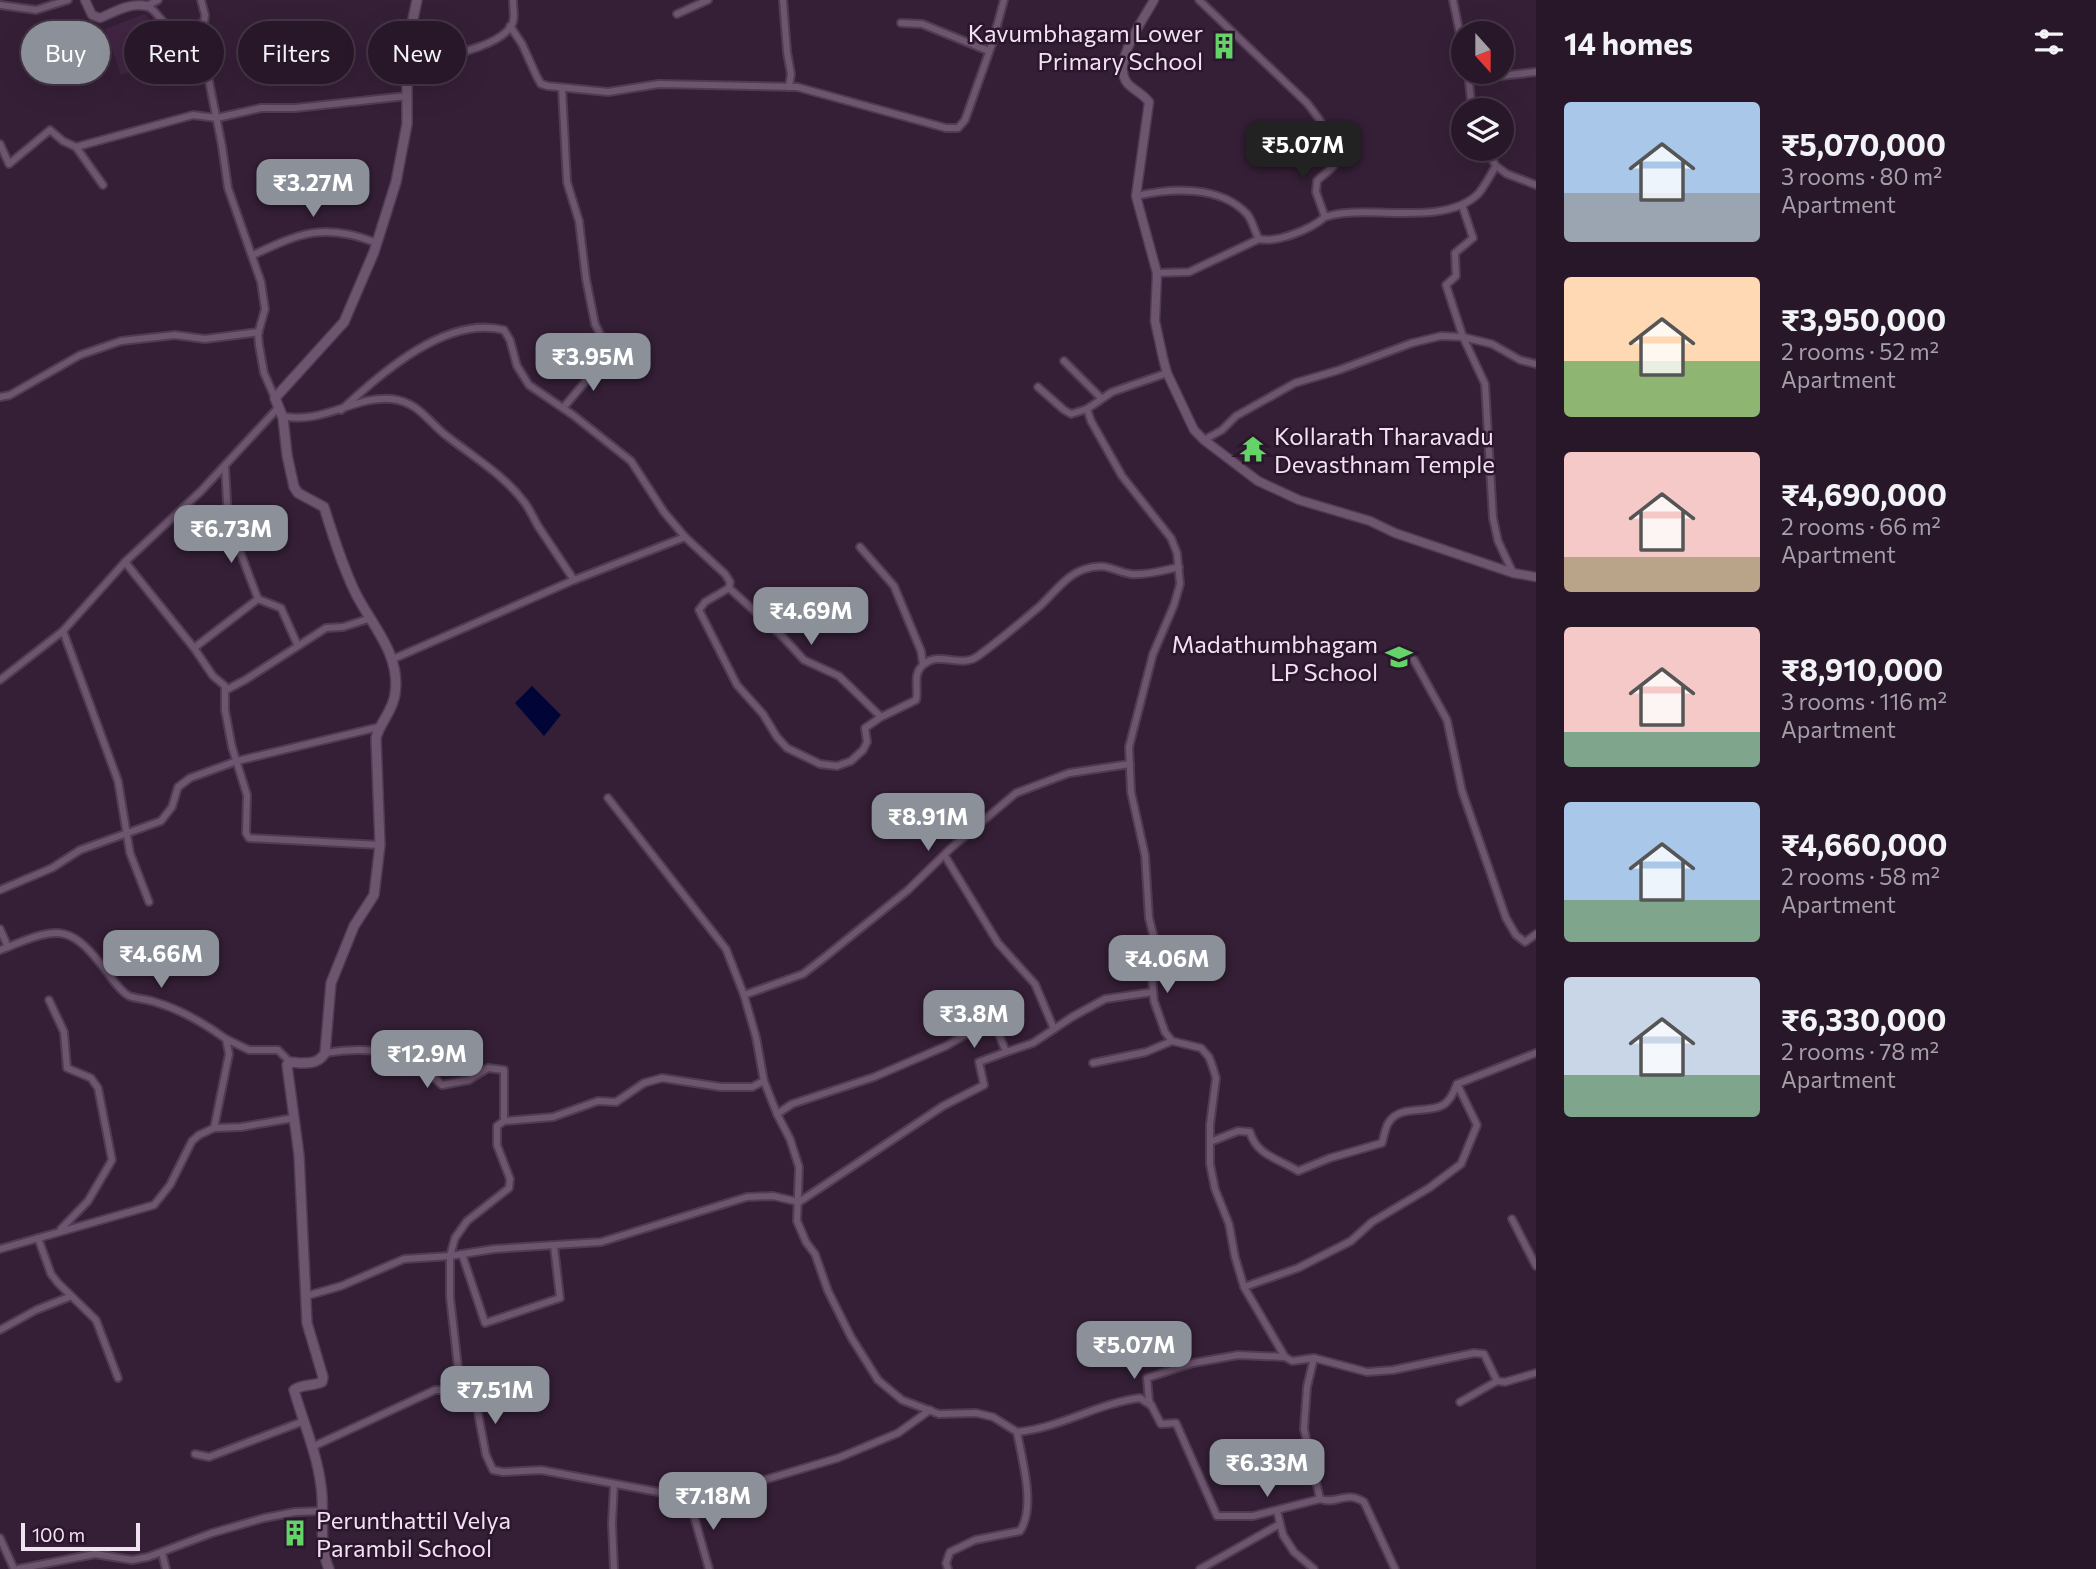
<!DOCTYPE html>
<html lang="en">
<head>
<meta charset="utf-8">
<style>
	body { margin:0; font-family:Commissioner,sans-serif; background:#342435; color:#f1f3f6; height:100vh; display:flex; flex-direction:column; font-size:26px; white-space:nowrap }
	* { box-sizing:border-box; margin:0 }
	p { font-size:23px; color:#a59fa8 }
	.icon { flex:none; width:38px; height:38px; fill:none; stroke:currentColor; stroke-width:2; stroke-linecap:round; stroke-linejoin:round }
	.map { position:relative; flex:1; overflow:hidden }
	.drawer { display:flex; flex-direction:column; background:#281729; width:560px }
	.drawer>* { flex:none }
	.guide { position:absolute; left:21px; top:21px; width:665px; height:63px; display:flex; gap:14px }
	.needle { width:46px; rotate:159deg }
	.controls { position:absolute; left:1451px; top:21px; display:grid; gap:14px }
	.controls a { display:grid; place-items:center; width:63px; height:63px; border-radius:50%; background:#281729; box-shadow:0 7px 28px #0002,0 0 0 2px #443646; font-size:35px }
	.scale { position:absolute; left:21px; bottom:18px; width:119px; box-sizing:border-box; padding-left:7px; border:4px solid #f1e2f1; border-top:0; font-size:19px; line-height:24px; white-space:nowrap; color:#f1e2f1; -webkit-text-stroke:5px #2b162d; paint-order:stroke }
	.price { position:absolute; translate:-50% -60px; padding:0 16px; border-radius:14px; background:#8c9099; color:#fff; font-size:23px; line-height:46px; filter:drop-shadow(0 2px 4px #0008) }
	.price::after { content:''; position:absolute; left:50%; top:42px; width:21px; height:16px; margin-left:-10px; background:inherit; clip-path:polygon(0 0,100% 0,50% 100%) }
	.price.active { background:#222; color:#fff }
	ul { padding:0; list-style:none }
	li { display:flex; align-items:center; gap:21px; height:175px; padding:0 28px }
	li span { display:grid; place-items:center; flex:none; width:196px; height:140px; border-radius:7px; color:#555 }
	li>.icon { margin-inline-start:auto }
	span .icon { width:84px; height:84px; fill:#fffc; stroke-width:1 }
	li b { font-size:30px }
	h2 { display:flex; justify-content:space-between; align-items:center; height:84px; padding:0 28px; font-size:30px }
	.chip { padding:0 24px; border-radius:32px; background:#281729; box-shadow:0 7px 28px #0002,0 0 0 2px #443646; font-size:24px; line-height:63px }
	.chip.active { background:#8c9099; color:#fff }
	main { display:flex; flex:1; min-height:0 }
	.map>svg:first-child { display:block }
</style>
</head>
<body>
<main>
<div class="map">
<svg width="1536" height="1569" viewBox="0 0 1536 1569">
	<rect width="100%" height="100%" fill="#351f37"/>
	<polygon fill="#412543" points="145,14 178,55 121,75 105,29"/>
	<polygon fill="#000436" points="532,686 561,715 544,736 515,703"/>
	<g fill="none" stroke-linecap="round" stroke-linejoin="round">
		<g stroke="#4f3c51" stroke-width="10">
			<g id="minor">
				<polyline points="158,0 147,6 154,11 185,47 195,52 209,81 222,146 228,188 261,282 265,309 258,334 259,345 264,373 275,398"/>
				<polyline points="783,0 787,52 791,74 789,87"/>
				<polyline points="1453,0 1463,49"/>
				<polyline points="0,5 36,10 68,0"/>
				<polyline points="677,14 708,0"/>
				<polyline points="901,23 922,24 989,51"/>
				<polyline points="510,26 522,44 537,77 541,84 548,86 608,92 659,84 797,87 946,128 958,128 965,120 992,44 1004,0"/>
				<polyline points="192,28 196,54"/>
				<polyline points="174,35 204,22 205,15 201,0"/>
				<path d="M 407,65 C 430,59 504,49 513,22 C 515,16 513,7 513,0"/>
				<polyline points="1468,72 1472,110"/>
				<polyline points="1469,76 1500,76 1536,72"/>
				<polyline points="562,88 567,182 579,221 586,279 595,324 601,336 615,345"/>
				<polyline points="0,144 9,164 50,130 63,141 76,147"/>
				<polyline points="1496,166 1507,174 1536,185"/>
				<polyline points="103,185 76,147 193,115 217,118 261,108 295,108 407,96"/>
				<path d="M 1136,196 C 1171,188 1220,185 1247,214 C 1253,221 1254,231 1259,239 C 1278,243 1311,229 1325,217 L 1316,192 L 1317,181 C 1322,175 1333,169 1336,162 C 1343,150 1315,113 1307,103 L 1199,0"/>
				<polyline points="1462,205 1473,238 1455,253 1456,276 1446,285 1463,337 1485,384 1493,518 1498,541 1513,573"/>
				<path d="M 1325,217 C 1367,203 1443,228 1478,194 C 1485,186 1490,175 1496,166 L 1486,149"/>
				<path d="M 253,255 C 300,233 325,222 377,243"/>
				<polyline points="1157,273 1189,272 1259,239"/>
				<polyline points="1064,361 1101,398"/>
				<path d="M 1167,373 L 1112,392 L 1087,409 L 1091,421 L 1122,476 L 1171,538 L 1177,553 L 1180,584 L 1174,605 L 1153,654 L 1129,747 L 1131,792 L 1145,855 L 1149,918 L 1155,942 L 1152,979 L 1154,1001 L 1165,1032 L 1172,1041 L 1201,1048 L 1209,1057 L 1213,1068 L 1216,1078 L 1210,1125 L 1210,1164 L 1215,1189 L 1229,1224 L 1235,1257 L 1244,1287 L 1285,1357 L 1292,1361 L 1314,1358 L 1307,1387 L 1304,1429 L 1320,1499 C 1337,1505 1345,1490 1364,1502 L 1395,1569"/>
				<polyline points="1038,387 1064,410 1071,414 1087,409"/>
				<polyline points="0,397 10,395 80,355 121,341 175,335 205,339 259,332"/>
				<polyline points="563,408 591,375 595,362"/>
				<path d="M 341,410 C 381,374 445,315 504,330 L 510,340 L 517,366 L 529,385 L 573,415 L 631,461 L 664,512 L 685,537"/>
				<path d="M 282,416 C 322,425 356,395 392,399 C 419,402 429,423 448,437 C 475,458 504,475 525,503 C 530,510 534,519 538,526 C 550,544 562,562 574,580"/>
				<polyline points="1204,440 1222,430 1236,416 1295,383 1339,370 1412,343 1441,336 1463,337 1492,344 1520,360 1536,364"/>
				<polyline points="860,547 894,586 921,651 923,664"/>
				<polyline points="125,562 194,648 213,676 225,686 225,710 232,747 247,795 246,833 249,838 380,845"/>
				<polyline points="729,588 781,635 804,660 839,676 881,717"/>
				<polyline points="63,631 118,781 130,853 149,902"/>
				<polyline points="298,646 326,628 343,627 371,618"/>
				<polyline points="194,648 258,599 228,520 225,466"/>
				<path d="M 393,659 L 574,580 L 685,537 L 725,574 L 730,582 L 729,588 L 705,602 L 699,610 L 737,685 L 763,714 L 777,737 L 787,748 L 820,764 L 837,766 L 851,761 L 863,750 L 867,742 L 865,728 L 881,717 L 916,700 C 919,688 912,674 923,665 C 940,650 960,669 978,656 C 999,641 1020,623 1040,606 C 1054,593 1066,575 1085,569 C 1106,562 1113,571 1131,574 C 1145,576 1165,570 1179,567"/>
				<polyline points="1414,660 1447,720 1462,791 1506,918 1516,935 1525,942 1536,934"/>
				<polyline points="0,680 63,631 125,562 201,491 278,408"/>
				<polyline points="226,690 245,680 298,646 281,608 258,599"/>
				<path d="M 608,798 L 726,949 L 744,995 L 756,1037 L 764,1081 L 777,1114 L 790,1139 L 799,1167 L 797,1221 L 806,1242 L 815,1254 L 828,1291 L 851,1337 L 878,1380 L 902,1400 L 939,1414 L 976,1413 L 993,1417 L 1017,1432 C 1060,1428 1098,1403 1140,1398 L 1152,1406"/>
				<polyline points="945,856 998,943 1035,984 1054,1029"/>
				<polyline points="0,890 52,868 80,850 161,821 172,807 178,787 190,778 237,761 379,727"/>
				<polyline points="0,929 8,947 0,950"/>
				<path d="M 8,947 C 61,925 72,926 107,972 C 113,980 120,991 129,996 C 137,999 147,999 155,1002 C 182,1010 204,1023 226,1039 L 229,1054 L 214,1128"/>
				<polyline points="744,995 803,974 825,957 908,890 951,848 1016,793 1069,773 1130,764"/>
				<polyline points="49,1000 64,1032 67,1068 91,1078 98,1088 112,1160 88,1201 61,1229"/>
				<polyline points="226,1039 249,1050 278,1050 290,1062"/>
				<polyline points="1006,1052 1033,1043 1072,1017 1105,999 1153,992"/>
				<path d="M 325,1053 C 373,1045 407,1051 442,1085 L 469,1080 L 488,1068 L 504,1070 L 504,1121"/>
				<polyline points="1093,1063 1146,1052 1172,1041"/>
				<polyline points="764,1081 752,1087 721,1087 662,1078 644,1083 616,1102 598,1101 553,1117 504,1121 497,1126 497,1145 510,1179 509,1188 467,1221 455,1238 450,1256 450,1297 458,1367 469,1397 477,1408 486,1455 493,1470 503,1472 541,1470 680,1496 690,1502 838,1458 898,1433 930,1410"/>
				<path d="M 1210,1142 L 1238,1131 L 1250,1132 C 1256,1155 1279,1159 1298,1171 L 1330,1158 L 1382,1143 C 1384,1137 1385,1127 1389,1122 C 1400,1105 1426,1113 1441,1106 C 1449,1103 1454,1092 1457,1084 L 1536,1053"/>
				<polyline points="1512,1219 1536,1266"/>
				<polyline points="38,1238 51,1274 58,1283 96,1320 118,1378"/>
				<polyline points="0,1249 154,1205 170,1185 192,1141 199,1135 214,1128 241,1127 294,1118"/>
				<polyline points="462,1254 485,1323 560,1298 554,1246"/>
				<polyline points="1244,1287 1298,1268 1351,1241 1372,1222 1429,1188 1461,1164 1477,1125 1457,1084"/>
				<polyline points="306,1296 341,1286 404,1259 450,1256 494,1249 601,1242 747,1197 773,1196 799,1202 943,1106 984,1085 979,1062 1006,1052 996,1027 982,1025 946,1046 874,1077 792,1104 777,1114"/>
				<polyline points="0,1330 36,1310 69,1297"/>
				<polyline points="1285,1357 1238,1355 1193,1363 1147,1378 1149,1401 1161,1424 1176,1423 1217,1516 1253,1516 1320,1499"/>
				<polyline points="1314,1358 1367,1372 1393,1370 1474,1353 1484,1354 1497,1381 1505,1382 1536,1373"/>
				<polyline points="1460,1402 1497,1381"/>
				<polyline points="312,1447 435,1390 460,1390 467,1395"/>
				<polyline points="195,1454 209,1457 304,1421"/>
				<polyline points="614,1485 612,1523 614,1569"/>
				<polyline points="690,1502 709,1569"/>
				<polyline points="1277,1511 1283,1535 1294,1552 1314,1569"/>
				<polyline points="0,1538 14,1569"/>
				<polyline points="162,1553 166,1569"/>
				<polyline points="18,1569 95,1554 132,1560 148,1557 212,1533 264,1518 295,1512 321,1511"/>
				<path d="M 948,1569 L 946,1563 L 950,1552 L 975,1540 L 1020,1531 C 1036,1507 1022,1460 1017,1432"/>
				<polyline points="1200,1569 1280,1524"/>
			</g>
		</g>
		<g stroke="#4f3c51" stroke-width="11">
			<g id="tertiary">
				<path d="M 85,0 L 92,15 L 100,18 C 117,11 128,3 147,6"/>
				<path d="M 1154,0 C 1144,19 1110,64 1128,84 C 1135,91 1142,93 1149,102 L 1136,196 L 1157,273 L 1155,321 L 1163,358 L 1167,373 L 1194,430 L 1204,440 L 1258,481 L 1299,500 L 1370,521 L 1395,533 L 1513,573 L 1536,577"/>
			</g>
		</g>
		<g stroke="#4f3c51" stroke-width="12">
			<path id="secondary" d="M 329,1569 C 318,1544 325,1512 321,1486 C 317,1453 303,1422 294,1390 C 301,1384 314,1386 322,1382 L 323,1377 L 307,1323 L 299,1155 L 287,1065 L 290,1062 C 304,1063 317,1066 325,1053 L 331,983 L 354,926 L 374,895 L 380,845 L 376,738 C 380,722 393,711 395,694 C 401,655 373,627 356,594 C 343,568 333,536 324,507 L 298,493 L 294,487 L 287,455 L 283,418 L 275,398 L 344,322 L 374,252 L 396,182 L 407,124 L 407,47 L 417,0"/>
		</g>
		<use href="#minor" stroke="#6d546f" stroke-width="6"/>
		<use href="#tertiary" stroke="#6d546f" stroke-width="8"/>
		<use href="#secondary" stroke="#6d546f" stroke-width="9"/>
	</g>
	<defs>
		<g id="building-bare" transform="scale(2.1)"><path d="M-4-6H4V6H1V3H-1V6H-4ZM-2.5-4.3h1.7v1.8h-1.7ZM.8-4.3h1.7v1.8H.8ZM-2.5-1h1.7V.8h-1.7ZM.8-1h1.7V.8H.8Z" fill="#64d468" stroke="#2b162d" stroke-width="2.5" paint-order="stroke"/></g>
		<g id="temple-bare" transform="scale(2.1)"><path d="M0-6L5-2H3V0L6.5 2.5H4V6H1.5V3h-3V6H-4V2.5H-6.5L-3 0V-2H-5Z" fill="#64d468" stroke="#2b162d" stroke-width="2.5" paint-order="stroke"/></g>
		<g id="school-bare" transform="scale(2.1)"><path d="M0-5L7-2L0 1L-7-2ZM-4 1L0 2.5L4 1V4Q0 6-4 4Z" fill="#64d468" stroke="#2b162d" stroke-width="2.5" paint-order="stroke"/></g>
	</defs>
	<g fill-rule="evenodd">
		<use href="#building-bare" x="1224" y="46"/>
		<use href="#temple-bare" x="1253" y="449"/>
		<use href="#school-bare" x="1399" y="657"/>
		<use href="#building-bare" x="295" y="1533"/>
	</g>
	<g text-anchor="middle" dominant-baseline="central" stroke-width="5" stroke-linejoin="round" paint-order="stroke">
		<g font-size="24" fill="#f1e2f1" stroke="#2b162d" text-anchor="end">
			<text x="1203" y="32">Kavumbhagam Lower<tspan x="1203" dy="28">Primary School</tspan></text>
			<text x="1274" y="435" text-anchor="start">Kollarath Tharavadu<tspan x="1274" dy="28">Devasthnam Temple</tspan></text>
			<text x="1378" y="643">Madathumbhagam<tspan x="1378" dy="28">LP School</tspan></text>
			<text x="316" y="1519" text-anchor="start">Perunthattil Velya<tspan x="316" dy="28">Parambil School</tspan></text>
		</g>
	</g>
</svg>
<div class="controls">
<a><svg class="needle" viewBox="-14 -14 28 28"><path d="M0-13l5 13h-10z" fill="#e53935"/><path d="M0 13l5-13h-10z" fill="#a59fa8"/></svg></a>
<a><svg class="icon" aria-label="layers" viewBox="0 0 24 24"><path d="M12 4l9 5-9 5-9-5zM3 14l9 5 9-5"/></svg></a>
</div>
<div class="scale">100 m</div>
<b class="price active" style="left:1303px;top:181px">₹5.07M</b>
<b class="price" style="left:313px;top:219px">₹3.27M</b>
<b class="price" style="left:593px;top:393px">₹3.95M</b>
<b class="price" style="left:231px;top:565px">₹6.73M</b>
<b class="price" style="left:811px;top:647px">₹4.69M</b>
<b class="price" style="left:928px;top:853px">₹8.91M</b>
<b class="price" style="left:161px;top:990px">₹4.66M</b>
<b class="price" style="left:1167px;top:995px">₹4.06M</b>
<b class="price" style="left:974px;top:1050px">₹3.8M</b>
<b class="price" style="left:427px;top:1090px">₹12.9M</b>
<b class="price" style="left:1134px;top:1381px">₹5.07M</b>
<b class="price" style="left:495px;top:1426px">₹7.51M</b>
<b class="price" style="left:1267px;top:1499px">₹6.33M</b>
<b class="price" style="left:713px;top:1532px">₹7.18M</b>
<div class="guide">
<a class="chip active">Buy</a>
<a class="chip">Rent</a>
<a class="chip">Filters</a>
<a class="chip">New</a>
</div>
</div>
<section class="drawer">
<h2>14 homes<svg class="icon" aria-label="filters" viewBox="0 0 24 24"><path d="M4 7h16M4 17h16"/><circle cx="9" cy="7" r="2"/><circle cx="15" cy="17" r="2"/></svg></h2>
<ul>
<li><span style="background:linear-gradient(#a9c7e8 65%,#9aa5b1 0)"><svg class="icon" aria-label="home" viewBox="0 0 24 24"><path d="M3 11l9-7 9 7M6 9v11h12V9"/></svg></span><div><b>₹5,070,000</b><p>3 rooms · 80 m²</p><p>Apartment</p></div></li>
<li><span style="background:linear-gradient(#ffd9b3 60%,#8fb573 0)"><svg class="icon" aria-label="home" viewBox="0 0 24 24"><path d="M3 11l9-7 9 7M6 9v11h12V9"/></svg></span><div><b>₹3,950,000</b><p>2 rooms · 52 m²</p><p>Apartment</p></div></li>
<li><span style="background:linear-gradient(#f6c9c9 75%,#b9a48a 0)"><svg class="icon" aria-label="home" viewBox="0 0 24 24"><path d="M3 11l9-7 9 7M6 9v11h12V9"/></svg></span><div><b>₹4,690,000</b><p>2 rooms · 66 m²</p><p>Apartment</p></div></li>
<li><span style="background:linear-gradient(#f6c9c9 75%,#7fa58c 0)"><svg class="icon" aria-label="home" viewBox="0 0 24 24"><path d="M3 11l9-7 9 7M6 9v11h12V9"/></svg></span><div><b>₹8,910,000</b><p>3 rooms · 116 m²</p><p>Apartment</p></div></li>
<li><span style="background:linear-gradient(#a9c7e8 70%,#7fa58c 0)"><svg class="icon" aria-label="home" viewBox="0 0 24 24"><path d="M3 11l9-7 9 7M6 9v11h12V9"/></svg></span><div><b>₹4,660,000</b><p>2 rooms · 58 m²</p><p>Apartment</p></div></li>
<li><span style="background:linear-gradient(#c9d6e8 70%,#7fa58c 0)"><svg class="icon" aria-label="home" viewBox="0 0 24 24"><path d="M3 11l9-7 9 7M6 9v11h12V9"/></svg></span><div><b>₹6,330,000</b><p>2 rooms · 78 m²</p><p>Apartment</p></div></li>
</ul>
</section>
</main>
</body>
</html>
